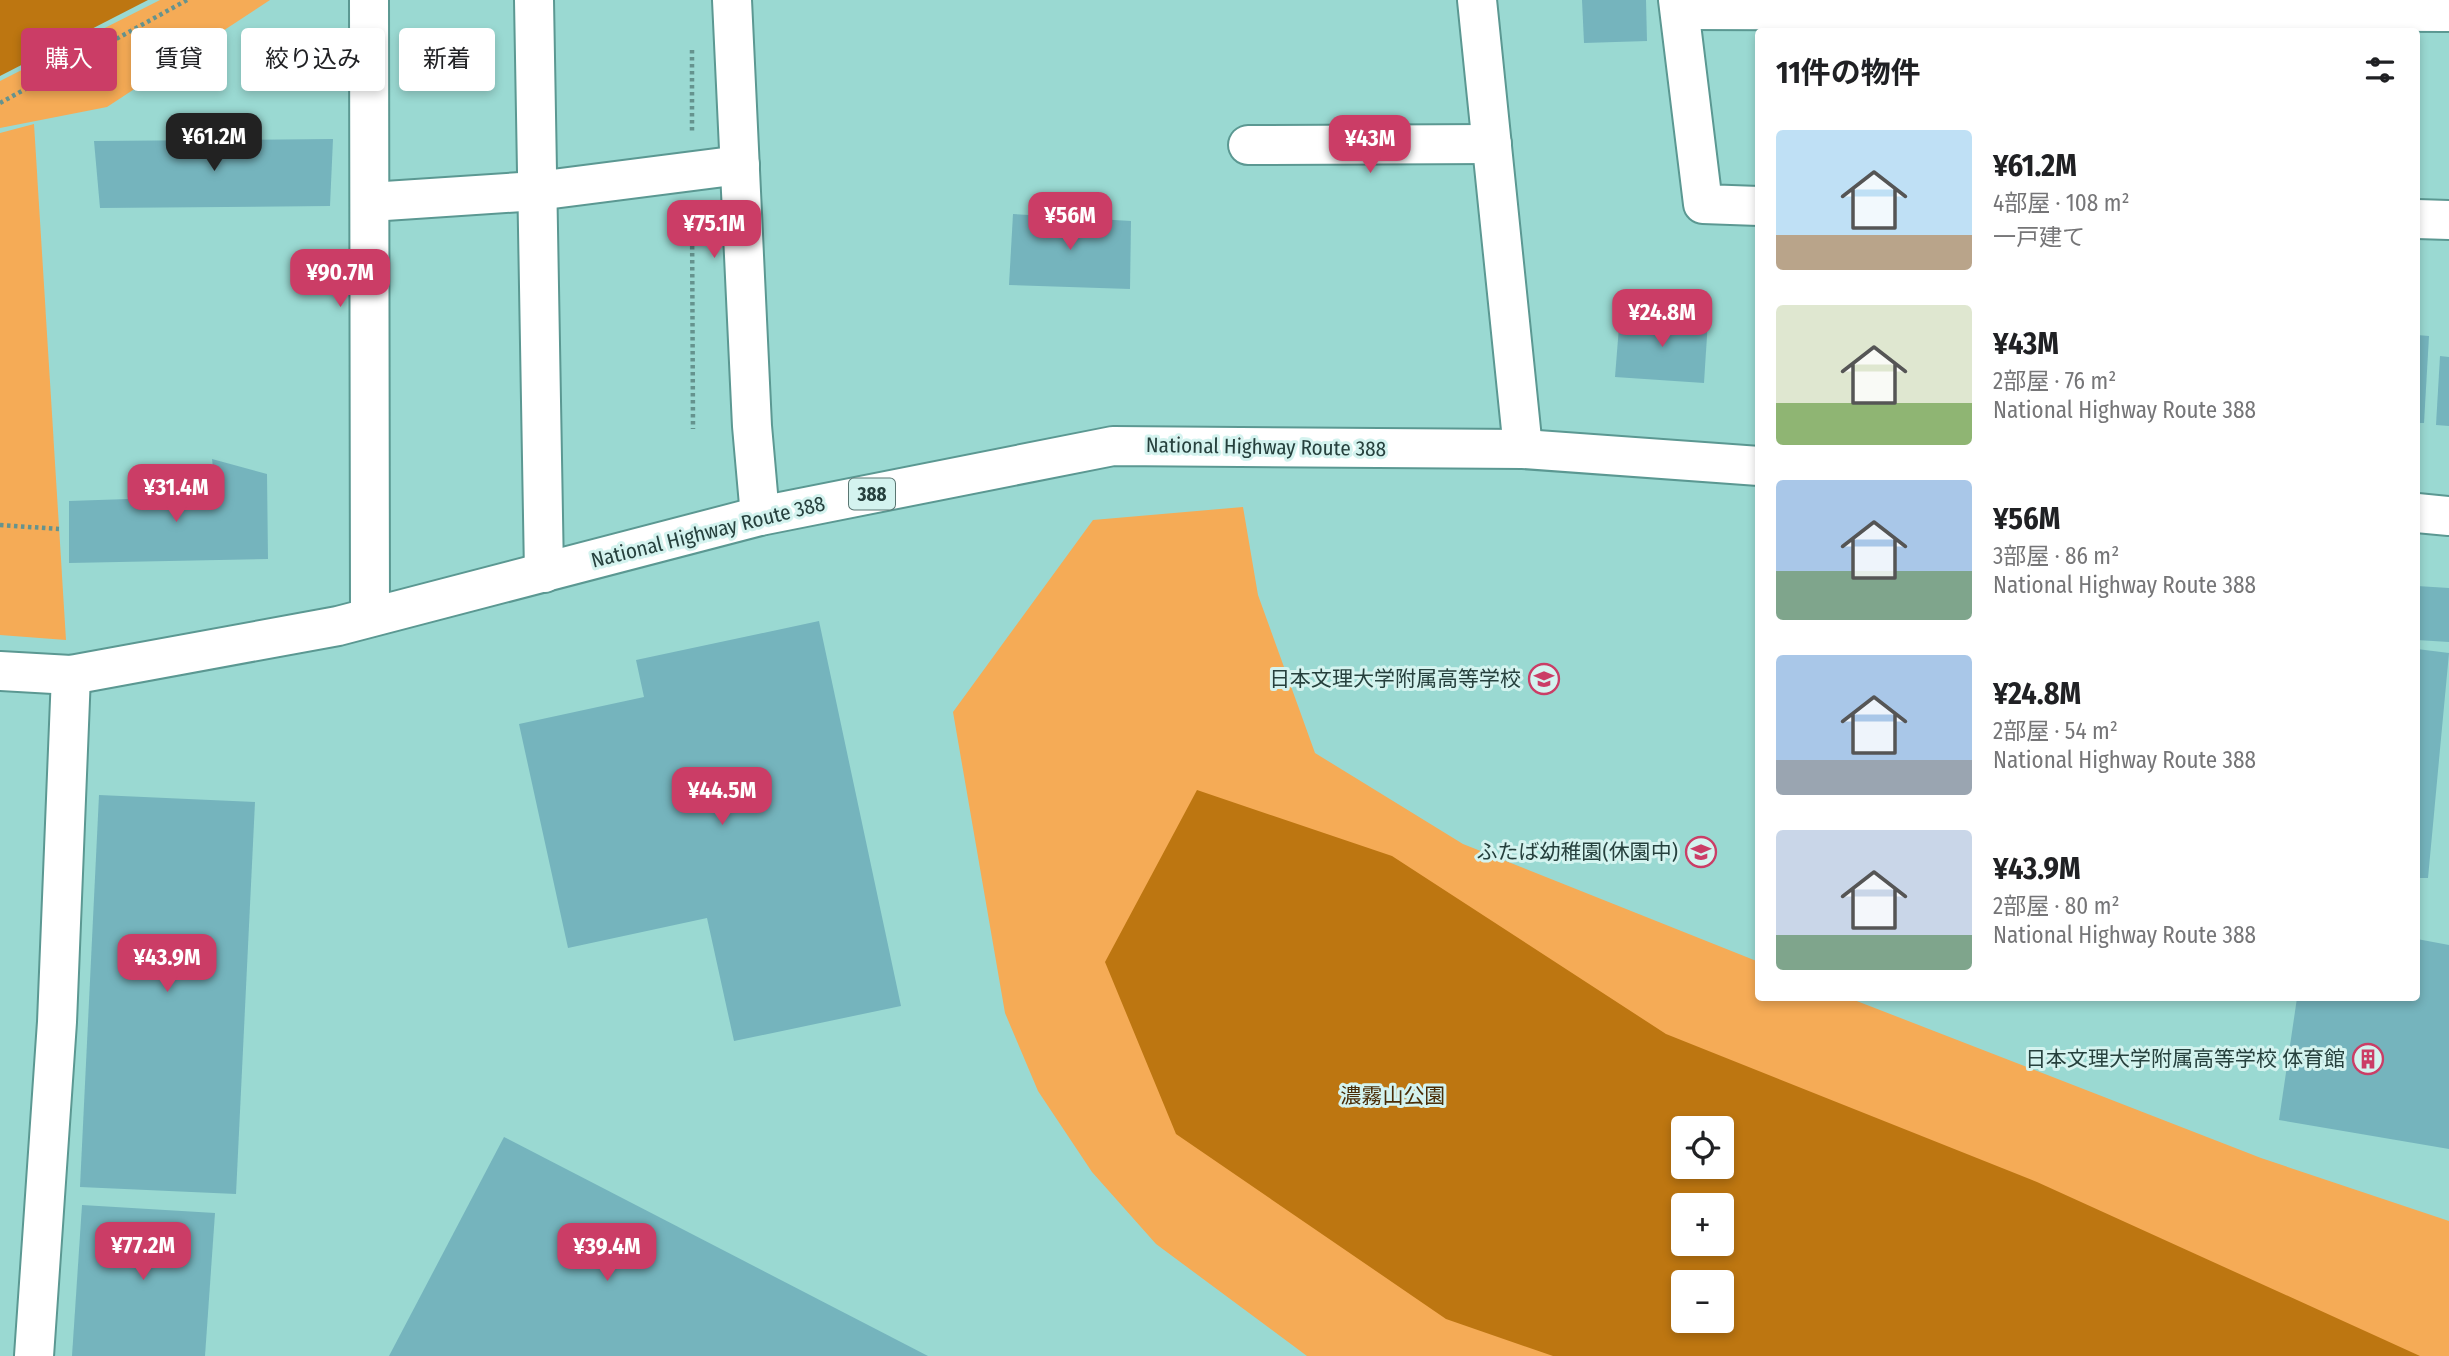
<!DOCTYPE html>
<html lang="ja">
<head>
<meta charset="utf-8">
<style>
	body { margin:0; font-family:"Fira Sans Condensed","Noto Sans JP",sans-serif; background:#f6f6f6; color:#202124; height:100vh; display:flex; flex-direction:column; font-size:26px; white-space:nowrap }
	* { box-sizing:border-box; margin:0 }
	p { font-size:23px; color:#757577 }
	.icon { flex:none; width:38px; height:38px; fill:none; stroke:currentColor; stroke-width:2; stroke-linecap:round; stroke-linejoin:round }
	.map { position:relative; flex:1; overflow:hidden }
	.drawer { position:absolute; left:1755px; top:28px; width:665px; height:973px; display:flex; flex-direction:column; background:#fff; border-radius:7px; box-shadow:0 4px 10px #0003 }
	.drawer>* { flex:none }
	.banner { position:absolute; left:21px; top:28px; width:665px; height:63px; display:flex; gap:14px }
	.buttons { position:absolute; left:1671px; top:1116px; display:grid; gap:14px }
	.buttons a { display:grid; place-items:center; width:63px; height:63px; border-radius:7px; background:#fff; box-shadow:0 4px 10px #0003; font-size:35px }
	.price { position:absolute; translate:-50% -60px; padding:0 16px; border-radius:14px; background:#cb3d66; color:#fff; font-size:23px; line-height:46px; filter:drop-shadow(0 2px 4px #0008) }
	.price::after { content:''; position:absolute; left:50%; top:42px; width:21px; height:16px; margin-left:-10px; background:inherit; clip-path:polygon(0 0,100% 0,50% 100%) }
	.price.on { background:#222; color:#fff }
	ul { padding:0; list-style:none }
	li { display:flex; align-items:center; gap:21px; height:175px; padding:0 21px }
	li span { display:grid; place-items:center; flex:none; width:196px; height:140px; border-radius:7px; color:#555 }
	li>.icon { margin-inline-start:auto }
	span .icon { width:84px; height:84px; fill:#fffc; stroke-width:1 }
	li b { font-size:30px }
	h2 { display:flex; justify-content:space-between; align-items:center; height:84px; padding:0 21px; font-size:30px }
	.pill { padding:0 24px; border-radius:7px; background:#fff; box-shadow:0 4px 10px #0003; font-size:24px; line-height:63px }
	.pill.on { background:#cb3d66; color:#fff }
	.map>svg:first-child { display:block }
</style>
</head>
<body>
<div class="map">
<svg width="2449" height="1356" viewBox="0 0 2449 1356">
	<rect width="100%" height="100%" fill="#9ad9d2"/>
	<g fill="#f5ab56" fill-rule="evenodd">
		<polygon points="160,0 270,0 107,107 0,128 0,81"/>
		<polygon points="34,124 66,640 0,635 0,133"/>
		<path d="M 1243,507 L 1258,595 L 1315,753 L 1463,844 L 1759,962 L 1759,998 L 1849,998 L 2261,1158 L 2449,1221 L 2449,1356 L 1307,1356 L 1156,1244 L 1092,1172 L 1038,1091 L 1005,1013 L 953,712 L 1093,520 ZM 1684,1129 L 1722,1129 L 1722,1167 L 1684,1167 ZM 1684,1206 L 1722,1206 L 1722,1244 L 1684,1244 ZM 1684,1283 L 1722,1283 L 1722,1321 L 1684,1321 Z"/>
	</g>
	<g fill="#bd7611" fill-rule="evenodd">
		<polygon points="0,0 148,0 0,76"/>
		<path d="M 1197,790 L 1392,856 L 1666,1034 L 2037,1182 L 2420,1356 L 1553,1356 L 1446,1319 L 1176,1134 L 1105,962 ZM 1684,1129 L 1722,1129 L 1722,1167 L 1684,1167 ZM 1684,1206 L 1722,1206 L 1722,1244 L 1684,1244 ZM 1684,1283 L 1722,1283 L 1722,1321 L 1684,1321 Z"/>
	</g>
	<g fill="#75b4bd">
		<polygon points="1582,0 1646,0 1647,41 1584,43"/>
		<polygon points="333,139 330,206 100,208 94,141"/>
		<polygon points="1013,214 1131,221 1130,289 1009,285"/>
		<polygon points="1620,314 1708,320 1704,383 1615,377"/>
		<polygon points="2417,335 2429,336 2424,423 2417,423"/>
		<polygon points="2440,356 2449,357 2449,426 2436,425"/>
		<polygon points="212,459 267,474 268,559 69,563 69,501 216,496"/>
		<polygon points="2417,586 2449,588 2449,642 2417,640"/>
		<polygon points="819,621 901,1006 734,1041 707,918 568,948 519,724 644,697 636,660"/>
		<polygon points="2417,649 2449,653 2428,878 2417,878"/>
		<polygon points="99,795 255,802 236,1194 80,1187"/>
		<polygon points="2417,939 2449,945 2449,1149 2279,1120 2297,998 2417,998"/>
		<polygon points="504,1137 928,1356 389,1356"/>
		<polygon points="82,1205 215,1213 205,1356 72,1356"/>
	</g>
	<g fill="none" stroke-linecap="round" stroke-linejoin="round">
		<g stroke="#5b9892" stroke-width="42">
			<g id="street">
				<polyline points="369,0 370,617"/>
				<polyline points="534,0 544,573"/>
				<polyline points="1477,0 1523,449"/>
				<polyline points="1678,0 1703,204 1759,206"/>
				<polyline points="1680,10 2449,12"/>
				<polyline points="1248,145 1492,144"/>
				<polyline points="370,202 537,191 740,165"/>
				<polyline points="2417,219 2449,220"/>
				<polyline points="34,1356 57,1022 71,675"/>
			</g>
		</g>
		<g stroke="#5b9892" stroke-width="42">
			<polyline id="secondary" points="732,0 752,426 760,516"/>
		</g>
		<g stroke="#5b9892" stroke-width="42">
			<g id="highway">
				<polyline points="2417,513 2449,516"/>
				<polyline points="0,671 71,675 338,626 760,516 1113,446 1523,449 1759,466"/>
			</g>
		</g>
		<g stroke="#65938e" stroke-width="4.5" stroke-dasharray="3.5 3.5" stroke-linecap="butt">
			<polyline points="692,50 692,132"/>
			<polyline points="0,103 187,0"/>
			<polyline points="692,211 693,429"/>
			<polyline points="0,525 59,529"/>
		</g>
		<use href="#street" stroke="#fff" stroke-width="38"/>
		<use href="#secondary" stroke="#fff" stroke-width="38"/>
		<use href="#highway" stroke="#fff" stroke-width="38"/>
	</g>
	<defs>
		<g id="school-ring" transform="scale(1.575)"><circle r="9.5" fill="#d4f3ef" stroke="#cb3d66" stroke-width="1.5"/><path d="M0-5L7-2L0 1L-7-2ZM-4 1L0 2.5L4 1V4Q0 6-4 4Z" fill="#cb3d66"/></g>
		<g id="building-ring" transform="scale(1.575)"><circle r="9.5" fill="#d4f3ef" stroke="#cb3d66" stroke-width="1.5"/><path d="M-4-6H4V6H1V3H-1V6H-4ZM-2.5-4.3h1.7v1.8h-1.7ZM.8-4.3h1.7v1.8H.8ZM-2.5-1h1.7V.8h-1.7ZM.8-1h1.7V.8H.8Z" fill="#cb3d66"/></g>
	</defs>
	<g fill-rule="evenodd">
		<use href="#school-ring" x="1544" y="679"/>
		<use href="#school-ring" x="1701" y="852"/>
		<use href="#building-ring" x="2368" y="1059"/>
	</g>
	<g text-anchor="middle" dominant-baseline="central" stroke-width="6" stroke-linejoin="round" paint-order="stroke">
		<rect fill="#d4f3ef" stroke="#5a7672" stroke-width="2" x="849" y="478.5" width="46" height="31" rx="5"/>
		<g font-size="19" font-weight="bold" fill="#26403d">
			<text x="872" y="494">388</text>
		</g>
		<g font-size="21" fill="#26403d" stroke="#d4f3ef">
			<text transform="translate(1266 447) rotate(1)">National Highway Route 388</text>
			<text transform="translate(708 532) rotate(-14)">National Highway Route 388</text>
		</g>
		<g font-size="21" fill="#26403d" stroke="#d4f3ef" text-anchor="end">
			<text x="1521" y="679">日本文理大学附属高等学校</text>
			<text x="1678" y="852">ふたば幼稚園(休園中)</text>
			<text x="2345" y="1059">日本文理大学附属高等学校 体育館</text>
		</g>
		<g font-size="21" fill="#492c06" stroke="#d4f3ef">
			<text x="1393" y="1096">濃霧山公園</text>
		</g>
	</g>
</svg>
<div class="buttons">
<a><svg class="icon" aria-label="locate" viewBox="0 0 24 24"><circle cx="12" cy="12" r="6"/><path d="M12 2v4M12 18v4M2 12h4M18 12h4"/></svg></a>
<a>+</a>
<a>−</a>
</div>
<b class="price on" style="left:214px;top:173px">¥61.2M</b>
<b class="price" style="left:1370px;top:175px">¥43M</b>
<b class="price" style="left:1070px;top:252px">¥56M</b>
<b class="price" style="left:714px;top:260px">¥75.1M</b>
<b class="price" style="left:340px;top:309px">¥90.7M</b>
<b class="price" style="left:1662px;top:349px">¥24.8M</b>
<b class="price" style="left:176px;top:524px">¥31.4M</b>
<b class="price" style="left:722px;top:827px">¥44.5M</b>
<b class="price" style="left:167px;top:994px">¥43.9M</b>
<b class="price" style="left:143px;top:1282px">¥77.2M</b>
<b class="price" style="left:607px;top:1283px">¥39.4M</b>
<div class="banner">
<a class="pill on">購入</a>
<a class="pill">賃貸</a>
<a class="pill">絞り込み</a>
<a class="pill">新着</a>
</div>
<section class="drawer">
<h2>11件の物件<svg class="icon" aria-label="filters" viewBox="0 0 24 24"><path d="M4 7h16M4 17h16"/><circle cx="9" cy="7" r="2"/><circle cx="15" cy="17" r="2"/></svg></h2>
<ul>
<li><span style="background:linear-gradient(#bfe0f5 75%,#b9a48a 0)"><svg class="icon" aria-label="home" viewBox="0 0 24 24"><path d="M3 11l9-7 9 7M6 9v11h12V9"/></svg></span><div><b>¥61.2M</b><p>4部屋 · 108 m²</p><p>一戸建て</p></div></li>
<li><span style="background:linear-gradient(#dfe7d0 70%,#8fb573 0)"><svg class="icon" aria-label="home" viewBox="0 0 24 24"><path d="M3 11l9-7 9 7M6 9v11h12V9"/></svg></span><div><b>¥43M</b><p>2部屋 · 76 m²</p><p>National Highway Route 388</p></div></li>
<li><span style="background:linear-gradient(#a9c7e8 65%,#7fa58c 0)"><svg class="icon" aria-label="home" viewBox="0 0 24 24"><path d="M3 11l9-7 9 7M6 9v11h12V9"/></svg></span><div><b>¥56M</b><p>3部屋 · 86 m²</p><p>National Highway Route 388</p></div></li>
<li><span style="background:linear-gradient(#a9c7e8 75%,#9aa5b1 0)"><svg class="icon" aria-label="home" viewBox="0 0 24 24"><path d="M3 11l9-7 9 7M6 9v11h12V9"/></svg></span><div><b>¥24.8M</b><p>2部屋 · 54 m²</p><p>National Highway Route 388</p></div></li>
<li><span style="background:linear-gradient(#c9d6e8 75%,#7fa58c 0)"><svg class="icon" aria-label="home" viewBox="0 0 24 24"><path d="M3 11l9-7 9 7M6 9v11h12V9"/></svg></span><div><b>¥43.9M</b><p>2部屋 · 80 m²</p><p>National Highway Route 388</p></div></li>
</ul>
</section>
</div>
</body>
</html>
